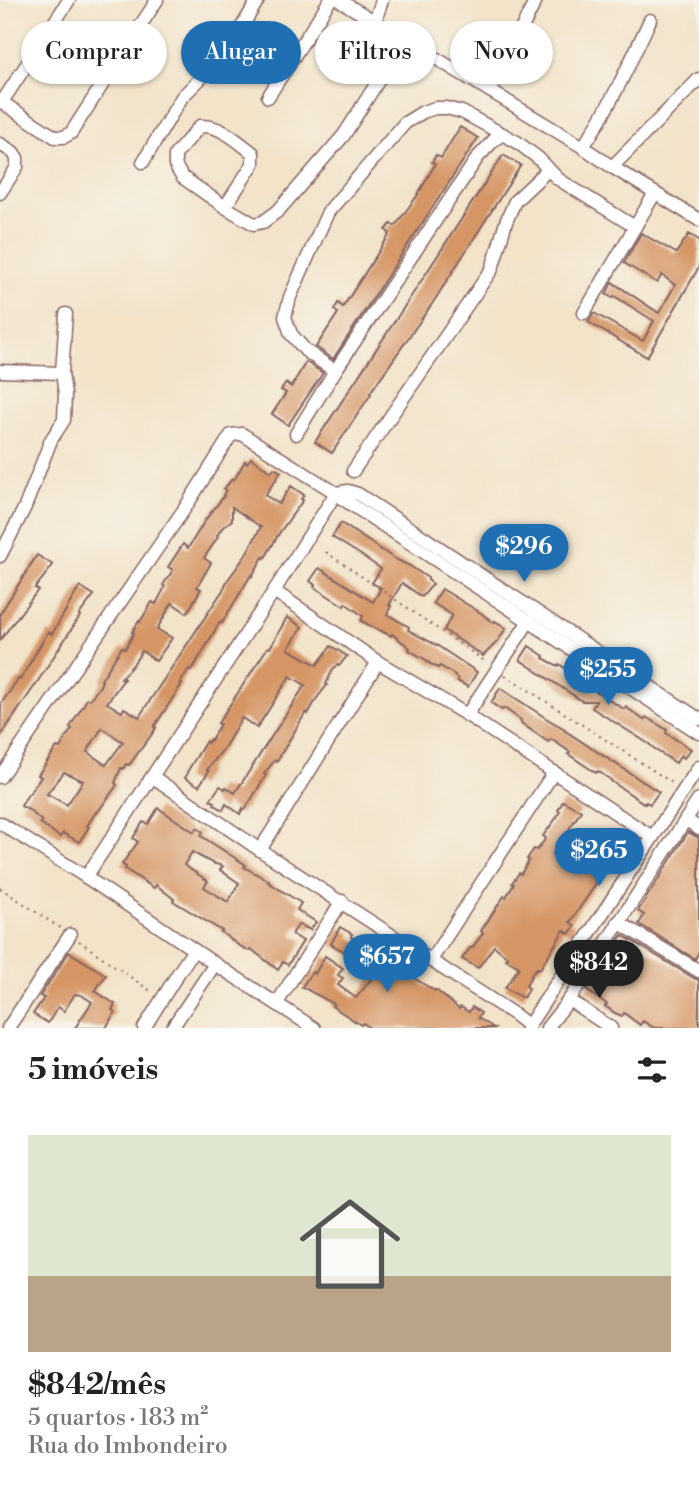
<!DOCTYPE html>
<html lang="pt">
<head>
<meta charset="utf-8">
<style>
	body { margin:0; font-family:"Libre Bodoni",serif; background:#f2f2f2; color:#222; height:100vh; display:flex; flex-direction:column; font-size:26px; white-space:nowrap }
	* { box-sizing:border-box; margin:0 }
	p { font-size:23px; color:#767676 }
	.icon { flex:none; width:38px; height:38px; fill:none; stroke:currentColor; stroke-width:2; stroke-linecap:round; stroke-linejoin:round }
	.map { position:relative; height:1028px; overflow:hidden }
	.sheet { display:flex; flex-direction:column; background:#fff; flex:1 }
	.sheet>* { flex:none }
	.top-card { position:absolute; left:21px; top:21px; width:658px; height:63px; display:flex; gap:14px }
	.price { position:absolute; translate:-50% -60px; padding:0 16px; border-radius:24px; background:#1f6fb2; color:#fff; font-size:23px; line-height:46px; filter:drop-shadow(0 2px 4px #0008) }
	.price::after { content:''; position:absolute; left:50%; top:42px; width:21px; height:16px; margin-left:-10px; background:inherit; clip-path:polygon(0 0,100% 0,50% 100%) }
	.price.selected { background:#222; color:#fff }
	ul { padding:0; list-style:none }
	li { display:grid; align-content:center; gap:14px; height:371px; padding:0 28px }
	li+li { border-top:2px solid #e0e0e0 }
	li span { display:grid; place-items:center; height:217px; border-radius:0px; color:#555 }
	li>.icon { margin-inline-start:auto }
	span .icon { width:126px; height:126px; fill:#fffc; stroke-width:1 }
	li b { font-size:30px }
	h2 { display:flex; justify-content:space-between; align-items:center; height:84px; padding:0 28px; font-size:30px }
	.pill { padding:0 24px; border-radius:32px; background:#fff; box-shadow:0 2px 5px #0004; font-size:24px; line-height:63px }
	.pill.selected { background:#1f6fb2; color:#fff }
	.map>svg:first-child { display:block }
</style>
</head>
<body>
<div class="map">
<svg width="699" height="1028" viewBox="0 0 699 1028">
	<rect width="100%" height="100%" fill="#f7f3e8"/>
	<filter id="ink" filterUnits="userSpaceOnUse"><feTurbulence type="fractalNoise" baseFrequency=".0143" numOctaves="2"/><feDisplacementMap in="SourceGraphic" scale="14" xChannelSelector="R" yChannelSelector="G"/><feConvolveMatrix kernelMatrix="1 2 1 2 8 2 1 2 1" color-interpolation-filters="sRGB"/></filter>
	<filter id="wash" filterUnits="userSpaceOnUse"><feTurbulence type="fractalNoise" baseFrequency=".00686" numOctaves="4" result="noise"/><feDisplacementMap in="SourceGraphic" scale="28" xChannelSelector="R" yChannelSelector="G"/><feGaussianBlur stdDeviation="1.57" result="paint"/><feColorMatrix in="noise" values="0 0 0 0 0 0 0 0 0 0 0 0 0 0 0 0 0 1.4 0 .05"/><feComposite in="paint" operator="in"/></filter>
	<g filter="url(#wash)">
		<rect width="100%" height="100%" fill="#f2e3c9"/>
		<g id="blocks">
			<g fill="#d59565" fill-rule="evenodd">
				<polygon points="460,127 478,138 333,359 316,347 338,313 334,310 338,303 343,307 390,234 386,230 391,224 395,226 417,196 435,164 432,162 436,155 441,158"/>
				<polygon points="503,155 521,165 432,304 370,393 371,394 332,453 315,442 414,292"/>
				<polygon points="641,233 676,253 689,234 699,240 699,267 647,357 588,322 594,313 643,341 654,321 614,296 613,298 606,294 612,282 659,313 675,285 662,275 657,283 624,263"/>
				<polygon points="306,362 323,373 288,425 272,414 286,393 281,390 286,383 291,387"/>
				<path d="M 251,458 L 271,472 L 274,468 L 281,472 L 265,495 L 279,504 L 291,486 L 304,495 L 301,499 L 303,500 L 280,532 L 265,558 L 263,557 L 252,576 L 251,575 L 222,623 L 220,622 L 192,670 L 189,669 L 180,683 L 182,684 L 154,727 L 156,728 L 150,737 L 129,765 L 126,764 L 123,769 L 121,768 L 115,783 L 117,785 L 97,813 L 96,812 L 87,826 L 89,827 L 79,842 L 63,833 L 60,837 L 40,823 L 42,821 L 29,810 L 21,806 L 28,794 L 29,794 L 41,777 L 38,775 L 57,747 L 60,748 L 66,737 L 72,729 L 70,727 L 87,699 L 90,699 L 100,686 L 102,681 L 101,680 L 122,647 L 125,649 L 134,633 L 132,632 L 139,621 L 140,622 L 152,602 L 156,604 L 165,587 L 163,585 L 173,570 L 168,567 L 183,544 L 188,548 L 206,519 L 224,496 L 223,495 L 226,490 L 224,489 L 232,479 L 234,480 L 245,461 L 247,463 ZM 232,507 L 261,527 L 245,556 L 227,581 L 223,590 L 139,717 L 124,708 L 122,712 L 107,703 L 124,679 L 121,678 L 132,666 L 142,651 L 156,661 L 172,638 L 157,629 L 172,603 L 187,613 L 201,589 L 197,587 L 211,563 L 204,558 L 218,537 L 217,536 L 222,528 L 232,520 ZM 102,728 L 123,742 L 106,765 L 87,752 ZM 64,772 L 83,781 L 67,805 L 47,794 Z"/>
				<polygon points="341,523 395,559 410,566 428,578 428,580 433,584 422,597 402,583 389,605 391,606 387,614 409,627 408,630 438,646 477,672 468,687 457,681 458,679 454,676 455,675 440,666 438,668 427,662 428,661 409,650 410,648 392,634 391,636 361,621 363,616 345,603 344,606 314,587 315,585 310,581 319,568 373,602 381,588 372,583 381,569 361,555 332,537"/>
				<polygon points="37,555 53,565 35,588 38,590 0,640 0,614"/>
				<polygon points="80,586 94,595 79,615 80,616 38,681 0,737 1,704 18,679 20,680 48,632 52,634"/>
				<polygon points="442,589 481,613 494,623 495,621 506,628 498,641 483,656 444,630 452,615 433,603"/>
				<polygon points="287,617 302,627 288,649 317,665 331,646 347,656 339,666 337,665 333,669 326,684 327,685 317,698 308,714 306,712 277,761 275,760 264,774 266,775 245,810 243,808 240,814 226,804 223,810 214,804 215,802 210,800 220,786 225,789 226,787 235,793 305,685 290,676 257,728 242,718 224,748 207,770 209,771 199,786 185,778 188,773 187,772 206,741 208,743 210,739 211,740 220,724 218,723 268,647 270,648"/>
				<polygon points="529,646 544,656 543,658 558,666 559,664 591,686 590,688 624,709 626,707 644,720 646,717 667,730 666,733 691,749 684,758 681,755 676,763 657,751 649,744 592,708 596,701 582,701 520,660"/>
				<polygon points="500,688 549,720 565,729 564,730 659,792 650,804 646,802 645,804 611,781 611,780 605,776 598,771 596,773 568,754 570,752 551,739 548,742 521,723 521,720 504,708 502,710 491,703"/>
				<polygon points="563,801 581,811 565,835 567,836 553,854 569,863 580,845 593,854 595,852 596,853 609,830 623,838 621,842 624,843 570,922 575,926 569,934 564,930 540,969 537,968 533,972 526,986 529,988 523,998 505,988 519,967 506,959 508,957 494,946 478,968 462,959 470,948 472,948 483,933 481,931 504,896 506,897 514,884 512,883 519,873 521,874 529,860 527,859 534,849 537,850 546,838 543,836 557,817 560,811 558,810"/>
				<path d="M 158,808 L 194,832 L 197,828 L 203,832 L 201,836 L 246,865 L 244,867 L 269,881 L 268,882 L 301,903 L 297,910 L 316,922 L 310,930 L 299,924 L 292,934 L 303,941 L 288,965 L 283,962 L 278,970 L 251,949 L 249,951 L 238,945 L 221,932 L 222,931 L 173,901 L 174,899 L 156,885 L 154,888 L 125,869 L 126,867 L 122,864 L 138,842 L 133,838 L 143,822 L 148,824 ZM 192,852 L 212,863 L 223,866 L 220,870 L 239,883 L 228,902 L 204,887 L 208,881 L 184,865 Z"/>
				<polygon points="688,832 699,838 699,952 695,959 639,924 644,915 638,911"/>
				<polygon points="340,927 352,934 351,937 369,949 370,947 388,961 389,960 399,967 397,968 411,978 412,977 435,991 436,990 459,1009 461,1007 469,1012 472,1007 481,1013 478,1018 494,1028 370,1028 363,1023 361,1025 332,1006 334,1004 302,987 312,972 315,974 325,956 343,968 338,975 343,978 338,985 356,998 376,973 364,966 348,952 347,953 331,944"/>
				<polygon points="622,935 694,978 699,980 699,1028 654,1028 643,1021 640,1025 624,1013 622,1016 615,1013 605,1006 607,1004 586,990"/>
				<polygon points="69,952 106,975 95,991 115,1004 112,1010 115,1012 106,1028 75,1028 92,1002 81,995 75,994 64,1011 58,1007 48,1023 33,1014 44,998 40,996"/>
			</g>
		</g>
	</g>
	<g filter="url(#ink)">
		<use href="#blocks" fill-opacity="0" stroke="#856462" stroke-width="2"/>
		<g fill="none" stroke-linecap="round" stroke-linejoin="round">
			<g stroke="#856462" stroke-width="15">
				<g id="minor">
					<polyline points="339,0 583,147 612,167 699,220"/>
					<polyline points="375,21 382,0"/>
					<polyline points="490,91 536,0"/>
					<polyline points="268,97 330,0"/>
					<polyline points="0,101 55,137 64,137 71,133 157,0"/>
					<polyline points="2,102 69,0"/>
					<polyline points="0,144 13,152 17,158 17,167 0,193"/>
					<path d="M 583,147 C 610,107 630,63 650,20"/>
					<polyline points="143,162 182,97 226,53 258,0"/>
					<polyline points="612,167 699,79"/>
					<path d="M 225,207 L 253,164 L 253,153 C 237,141 221,125 200,126 L 175,155 L 175,165 L 182,177 L 225,207 L 254,224 L 263,222 L 278,211 L 344,135 L 404,40"/>
					<polyline points="584,313 655,193"/>
					<polyline points="0,371 62,373 66,314"/>
					<polyline points="335,371 306,351 291,334 285,317 290,297 328,212 405,123 423,112 435,108 446,108 462,112 517,142 538,158 558,179 635,227"/>
					<polyline points="296,434 335,371 478,157 494,140 503,134"/>
					<polyline points="353,471 492,269 506,222 515,201 548,170"/>
					<polyline points="340,493 343,499 699,733"/>
					<polyline points="0,556 25,507 51,440 64,420 65,394 62,373"/>
					<polyline points="274,591 378,662 467,715 652,837"/>
					<polyline points="467,715 529,621"/>
					<polyline points="0,777 185,508 231,435 242,434 336,493"/>
					<polyline points="153,777 260,850 515,1015 529,1026"/>
					<polyline points="686,819 699,829"/>
					<polyline points="0,823 86,877 215,964 314,1028"/>
					<polyline points="260,850 378,662"/>
					<polyline points="86,877 274,591 336,493 348,491 358,494 699,719"/>
					<polyline points="618,922 699,971"/>
					<polyline points="431,960 554,772"/>
					<polyline points="569,1000 611,1028"/>
					<polyline points="277,1003 342,901"/>
					<polyline points="8,1028 70,935"/>
					<polyline points="144,1028 179,972 194,950"/>
					<polyline points="172,1028 215,964"/>
					<polyline points="527,1028 699,767"/>
					<polyline points="547,1028 569,1000 699,799"/>
				</g>
			</g>
			<g stroke="#856462" stroke-width="2" stroke-dasharray="2 5" stroke-linecap="butt">
				<polyline points="326,552 486,662"/>
				<polyline points="505,675 674,784"/>
				<polyline points="0,888 60,928"/>
				<polyline points="79,941 152,992"/>
			</g>
			<use href="#minor" stroke="#fff" stroke-width="12"/>
		</g>
	</g>
</svg>
<b class="price" style="left:524px;top:584px">$296</b>
<b class="price" style="left:608px;top:707px">$255</b>
<b class="price" style="left:599px;top:888px">$265</b>
<b class="price" style="left:387px;top:994px">$657</b>
<b class="price selected" style="left:599px;top:1000px">$842</b>
<div class="top-card">
<a class="pill">Comprar</a>
<a class="pill selected">Alugar</a>
<a class="pill">Filtros</a>
<a class="pill">Novo</a>
</div>
</div>
<section class="sheet">
<h2>5 imóveis<svg class="icon" aria-label="filters" viewBox="0 0 24 24"><path d="M4 7h16M4 17h16"/><circle cx="9" cy="7" r="2"/><circle cx="15" cy="17" r="2"/></svg></h2>
<ul>
<li><span style="background:linear-gradient(#dfe7d0 65%,#b9a48a 0)"><svg class="icon" aria-label="home" viewBox="0 0 24 24"><path d="M3 11l9-7 9 7M6 9v11h12V9"/></svg></span><div><b>$842/mês</b><p>5 quartos · 183 m²</p><p>Rua do Imbondeiro</p></div></li>
</ul>
</section>
</body>
</html>
